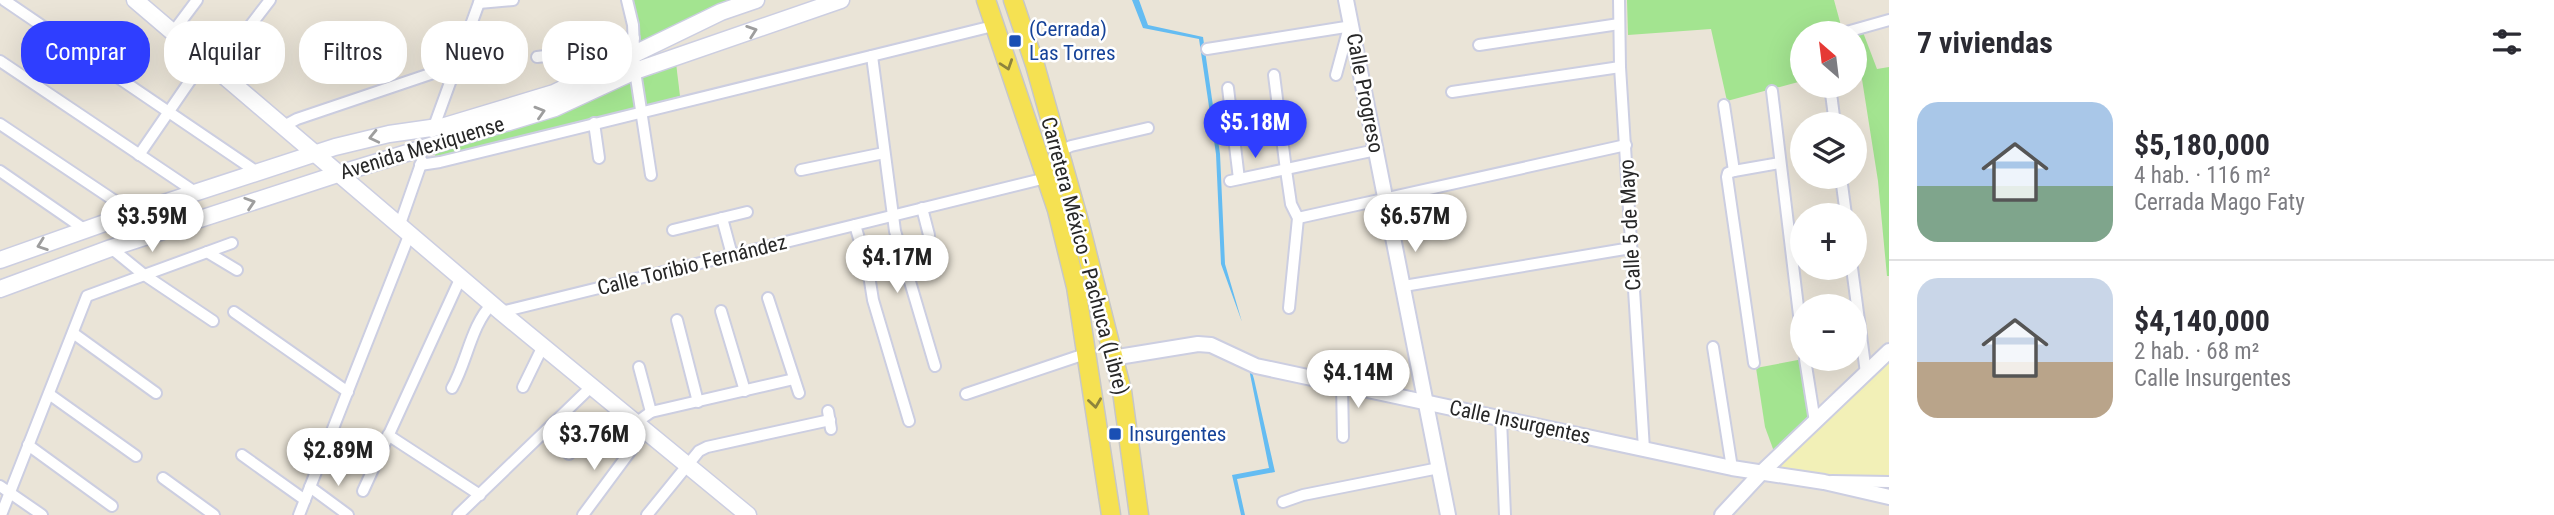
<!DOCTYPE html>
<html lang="es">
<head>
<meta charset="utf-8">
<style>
	body { margin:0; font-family:"Roboto Condensed",sans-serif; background:#f2f2f3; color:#2b2b33; height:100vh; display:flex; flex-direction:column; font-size:26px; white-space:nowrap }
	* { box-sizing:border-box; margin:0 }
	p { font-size:23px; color:#7c7c81 }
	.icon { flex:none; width:38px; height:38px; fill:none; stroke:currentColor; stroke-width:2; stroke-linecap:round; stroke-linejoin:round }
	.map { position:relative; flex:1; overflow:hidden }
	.sheet { display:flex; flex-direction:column; background:#fff; width:665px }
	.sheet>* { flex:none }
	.guide { position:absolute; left:21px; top:21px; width:665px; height:63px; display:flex; gap:14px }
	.needle { width:46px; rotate:332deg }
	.controls { position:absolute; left:1790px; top:21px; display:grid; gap:14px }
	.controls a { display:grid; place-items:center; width:77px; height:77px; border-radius:50%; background:#fff; box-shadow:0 7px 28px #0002; font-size:35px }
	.price { position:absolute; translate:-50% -60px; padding:0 16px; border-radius:24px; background:#fff; color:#222; font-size:23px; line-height:46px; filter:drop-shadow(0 2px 4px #0008) }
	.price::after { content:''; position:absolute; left:50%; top:42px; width:21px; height:16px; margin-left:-10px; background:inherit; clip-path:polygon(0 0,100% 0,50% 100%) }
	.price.active { background:#2f3eff; color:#fff }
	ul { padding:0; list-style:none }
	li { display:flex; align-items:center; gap:21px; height:175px; padding:0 28px }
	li+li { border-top:2px solid #e1e1e2 }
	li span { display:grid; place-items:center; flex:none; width:196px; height:140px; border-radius:21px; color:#555 }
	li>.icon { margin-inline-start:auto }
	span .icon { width:84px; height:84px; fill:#fffc; stroke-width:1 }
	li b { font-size:30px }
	h2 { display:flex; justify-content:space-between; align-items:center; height:84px; padding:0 28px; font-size:30px }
	.chip { padding:0 24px; border-radius:28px; background:#fff; box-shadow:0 7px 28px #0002; font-size:24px; line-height:63px }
	.chip.active { background:#2f3eff; color:#fff }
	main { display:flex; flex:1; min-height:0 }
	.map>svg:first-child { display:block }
</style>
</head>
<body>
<main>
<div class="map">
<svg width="1889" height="515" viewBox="0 0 1889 515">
	<rect width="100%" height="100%" fill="#eae4d7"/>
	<g fill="#a3e490">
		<polygon points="632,0 737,0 640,45"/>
		<polygon points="1627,0 1834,0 1843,33 1802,33 1802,81 1727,101 1711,29 1628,35"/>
		<polygon points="1861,27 1877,69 1889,67 1889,276 1887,276 1878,181 1861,73 1855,58 1855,33"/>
		<polygon points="676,63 680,96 516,141 436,159 435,156 436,152"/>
		<polygon points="1803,359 1813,423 1776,457 1765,427 1756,368"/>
	</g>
	<polygon fill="#f2f0b7" points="1889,353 1889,481 1799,477 1765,470"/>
	<g fill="#64bcf2">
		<polygon points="1132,0 1139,0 1148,25 1203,37 1220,154 1225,264 1242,322 1221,264 1216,154 1199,39 1143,28"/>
		<polygon points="1249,369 1251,369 1254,379 1275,472 1237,479 1245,515 1241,515 1232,475 1269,468"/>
	</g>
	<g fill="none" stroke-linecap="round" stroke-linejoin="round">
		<g stroke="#cccee1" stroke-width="14">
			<g id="minor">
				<polyline points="4,0 257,172"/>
				<polyline points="627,0 633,25 635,71 651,175"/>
				<polyline points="1619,0 1620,67 1644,449"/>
				<polyline points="479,3 513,0"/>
				<polyline points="173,32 197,0"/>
				<polyline points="1843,33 1889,20"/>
				<polyline points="1479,45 1619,24"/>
				<polyline points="1207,49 1352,26"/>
				<polyline points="460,54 505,52"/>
				<polyline points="872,56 895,231 935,366"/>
				<path d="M 537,57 C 570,53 604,50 634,38"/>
				<polyline points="0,61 195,192"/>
				<polyline points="217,69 270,0"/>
				<polyline points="1274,75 1286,170 1291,204 1298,218 1289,308"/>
				<polyline points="1336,75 1349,27"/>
				<polyline points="1830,86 1835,124"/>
				<polyline points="1228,88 1239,179"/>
				<polyline points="1772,91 1802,340"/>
				<polyline points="1452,92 1620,67"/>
				<polyline points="1724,105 1734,171"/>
				<polyline points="594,123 599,158"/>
				<polyline points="0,124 133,213"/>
				<polyline points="284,126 297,119 442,70 455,69"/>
				<polyline points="432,132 480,0"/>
				<polyline points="1058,152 1071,146 1148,128"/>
				<polyline points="139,155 205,59"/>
				<polyline points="420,165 440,162 993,26"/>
				<polyline points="801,170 884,153"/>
				<polyline points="0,171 84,229"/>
				<polyline points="1841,177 1846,215"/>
				<polyline points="1230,181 1376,150"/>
				<polyline points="922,208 929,235"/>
				<polyline points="722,218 732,255"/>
				<polyline points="1298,218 1626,145"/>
				<polyline points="400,224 422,161"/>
				<polyline points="855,225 868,269 873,300 909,421"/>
				<polyline points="673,230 747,212"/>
				<polyline points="111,248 143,274 213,321"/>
				<polyline points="207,252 237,270"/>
				<polyline points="1852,268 1866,373"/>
				<polyline points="1404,286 1631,248"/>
				<polyline points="768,298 799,393"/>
				<polyline points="721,311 745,391"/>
				<polyline points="234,312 348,392"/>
				<polyline points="501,312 1046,178"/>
				<polyline points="677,320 698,402"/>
				<polyline points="73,333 156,393"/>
				<polyline points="1713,347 1732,468"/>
				<polyline points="1805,359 1815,422"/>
				<polyline points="1754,363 1727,177 1728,173 1734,171 1780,163"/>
				<polyline points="639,367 651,412"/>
				<polyline points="1342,384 1343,437"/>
				<polyline points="523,387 543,346"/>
				<path d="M 452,388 C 467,362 471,325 492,304"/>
				<polyline points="49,394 136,456"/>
				<polyline points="966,394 1088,353"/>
				<polyline points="828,411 831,429"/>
				<polyline points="1501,419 1505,515"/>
				<polyline points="637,422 651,412 794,379"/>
				<polyline points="546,431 569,454"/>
				<polyline points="388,435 480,495"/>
				<polyline points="28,445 112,506"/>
				<polyline points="242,455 305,500"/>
				<polyline points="163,478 214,515"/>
				<polyline points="1832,481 1889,482"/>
				<polyline points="0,486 42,515"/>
				<polyline points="310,487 348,515"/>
				<polyline points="363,491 461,277"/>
				<polyline points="1283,502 1303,495 1439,468"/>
				<polyline points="1,515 87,296 232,243"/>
				<polyline points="299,515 410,233"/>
				<polyline points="458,515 592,386"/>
				<polyline points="583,515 646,430"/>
				<polyline points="647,515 699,451 707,447 830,420"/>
			</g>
		</g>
		<g stroke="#cccee1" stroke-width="18">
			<g id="tertiary">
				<polyline points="1346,0 1448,515"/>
				<polyline points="1112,358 1198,344 1211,345 1256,366 1732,468 1824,482 1889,497"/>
				<polyline points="1722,515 1762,472 1889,351"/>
			</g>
		</g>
		<g stroke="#cccee1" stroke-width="19">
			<g id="secondary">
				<polyline points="135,0 501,312 748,515"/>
				<polyline points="0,260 133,213 335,147 389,134 445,126 554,93 721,12 756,0"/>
				<polyline points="0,289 111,248 338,174 555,108 635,71 841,0"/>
			</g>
		</g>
		<g stroke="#c7c7c7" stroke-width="21">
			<g id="primary">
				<polyline points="986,0 1057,210 1076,287 1111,515"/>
				<polyline points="1013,0 1035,65 1079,221 1122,391 1139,515"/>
			</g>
		</g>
		<use href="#minor" stroke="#fff" stroke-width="10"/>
		<use href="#tertiary" stroke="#fff" stroke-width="14"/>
		<use href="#secondary" stroke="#fff" stroke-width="16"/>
		<use href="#primary" stroke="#f5e152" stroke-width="18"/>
	</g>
	<defs><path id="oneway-chevron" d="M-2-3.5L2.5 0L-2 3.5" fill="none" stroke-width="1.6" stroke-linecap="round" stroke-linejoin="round" transform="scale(1.75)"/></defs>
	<g stroke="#9e9e9e">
		<use href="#oneway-chevron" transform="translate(752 31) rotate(-19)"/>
		<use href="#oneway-chevron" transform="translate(540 112) rotate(-17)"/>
		<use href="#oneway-chevron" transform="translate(374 137) rotate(167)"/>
		<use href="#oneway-chevron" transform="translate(250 203) rotate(-18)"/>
		<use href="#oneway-chevron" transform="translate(42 245) rotate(160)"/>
	</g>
	<g stroke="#8e843c">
		<use href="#oneway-chevron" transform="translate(1007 65) rotate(71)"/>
		<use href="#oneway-chevron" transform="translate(1095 403) rotate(82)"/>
	</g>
	<g fill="#1a4fb4" stroke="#fff" stroke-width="2.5">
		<rect x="1008" y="34" width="14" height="14" rx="3.5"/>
		<rect x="1108" y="427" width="14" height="14" rx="3.5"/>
	</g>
	<g text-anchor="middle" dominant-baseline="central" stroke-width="5" stroke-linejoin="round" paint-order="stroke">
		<g font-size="21" fill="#164399" stroke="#fff" text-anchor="start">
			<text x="1029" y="29">(Cerrada)<tspan x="1029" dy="24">Las Torres</tspan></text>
			<text x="1129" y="434">Insurgentes</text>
		</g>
		<g font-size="21" fill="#272727" stroke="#fff">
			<text transform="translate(1365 93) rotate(79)">Calle Progreso</text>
			<text transform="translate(422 148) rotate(-17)">Avenida Mexiquense</text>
			<text transform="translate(1630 225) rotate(-93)">Calle 5 de Mayo</text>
			<text transform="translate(1085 256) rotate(75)">Carretera México - Pachuca (Libre)</text>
			<text transform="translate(692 265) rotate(-14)">Calle Toribio Fernández</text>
			<text transform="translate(1520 422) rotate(12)">Calle Insurgentes</text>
		</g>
	</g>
</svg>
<div class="controls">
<a><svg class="needle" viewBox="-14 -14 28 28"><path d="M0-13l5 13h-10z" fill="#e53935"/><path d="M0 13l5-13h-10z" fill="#7c7c81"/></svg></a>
<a><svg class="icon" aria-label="layers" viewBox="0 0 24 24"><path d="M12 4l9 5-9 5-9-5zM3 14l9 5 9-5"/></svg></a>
<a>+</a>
<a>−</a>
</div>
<b class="price active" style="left:1255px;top:160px">$5.18M</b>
<b class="price" style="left:152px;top:254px">$3.59M</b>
<b class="price" style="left:1415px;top:254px">$6.57M</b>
<b class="price" style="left:897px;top:295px">$4.17M</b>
<b class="price" style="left:1358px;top:410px">$4.14M</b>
<b class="price" style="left:594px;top:472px">$3.76M</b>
<b class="price" style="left:338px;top:488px">$2.89M</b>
<div class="guide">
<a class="chip active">Comprar</a>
<a class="chip">Alquilar</a>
<a class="chip">Filtros</a>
<a class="chip">Nuevo</a>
<a class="chip">Piso</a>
</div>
</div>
<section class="sheet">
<h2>7 viviendas<svg class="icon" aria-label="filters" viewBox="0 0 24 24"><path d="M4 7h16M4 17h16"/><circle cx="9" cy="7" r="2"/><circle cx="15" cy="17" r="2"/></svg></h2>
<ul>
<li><span style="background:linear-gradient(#a9c7e8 60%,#7fa58c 0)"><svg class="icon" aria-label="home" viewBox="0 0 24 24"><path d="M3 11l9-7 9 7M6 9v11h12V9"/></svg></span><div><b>$5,180,000</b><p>4 hab. · 116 m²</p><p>Cerrada Mago Faty</p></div></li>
<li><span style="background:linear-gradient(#c9d6e8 60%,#b9a48a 0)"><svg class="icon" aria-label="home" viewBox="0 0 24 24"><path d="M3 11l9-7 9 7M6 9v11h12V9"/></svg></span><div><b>$4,140,000</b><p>2 hab. · 68 m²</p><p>Calle Insurgentes</p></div></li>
</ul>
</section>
</main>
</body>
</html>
